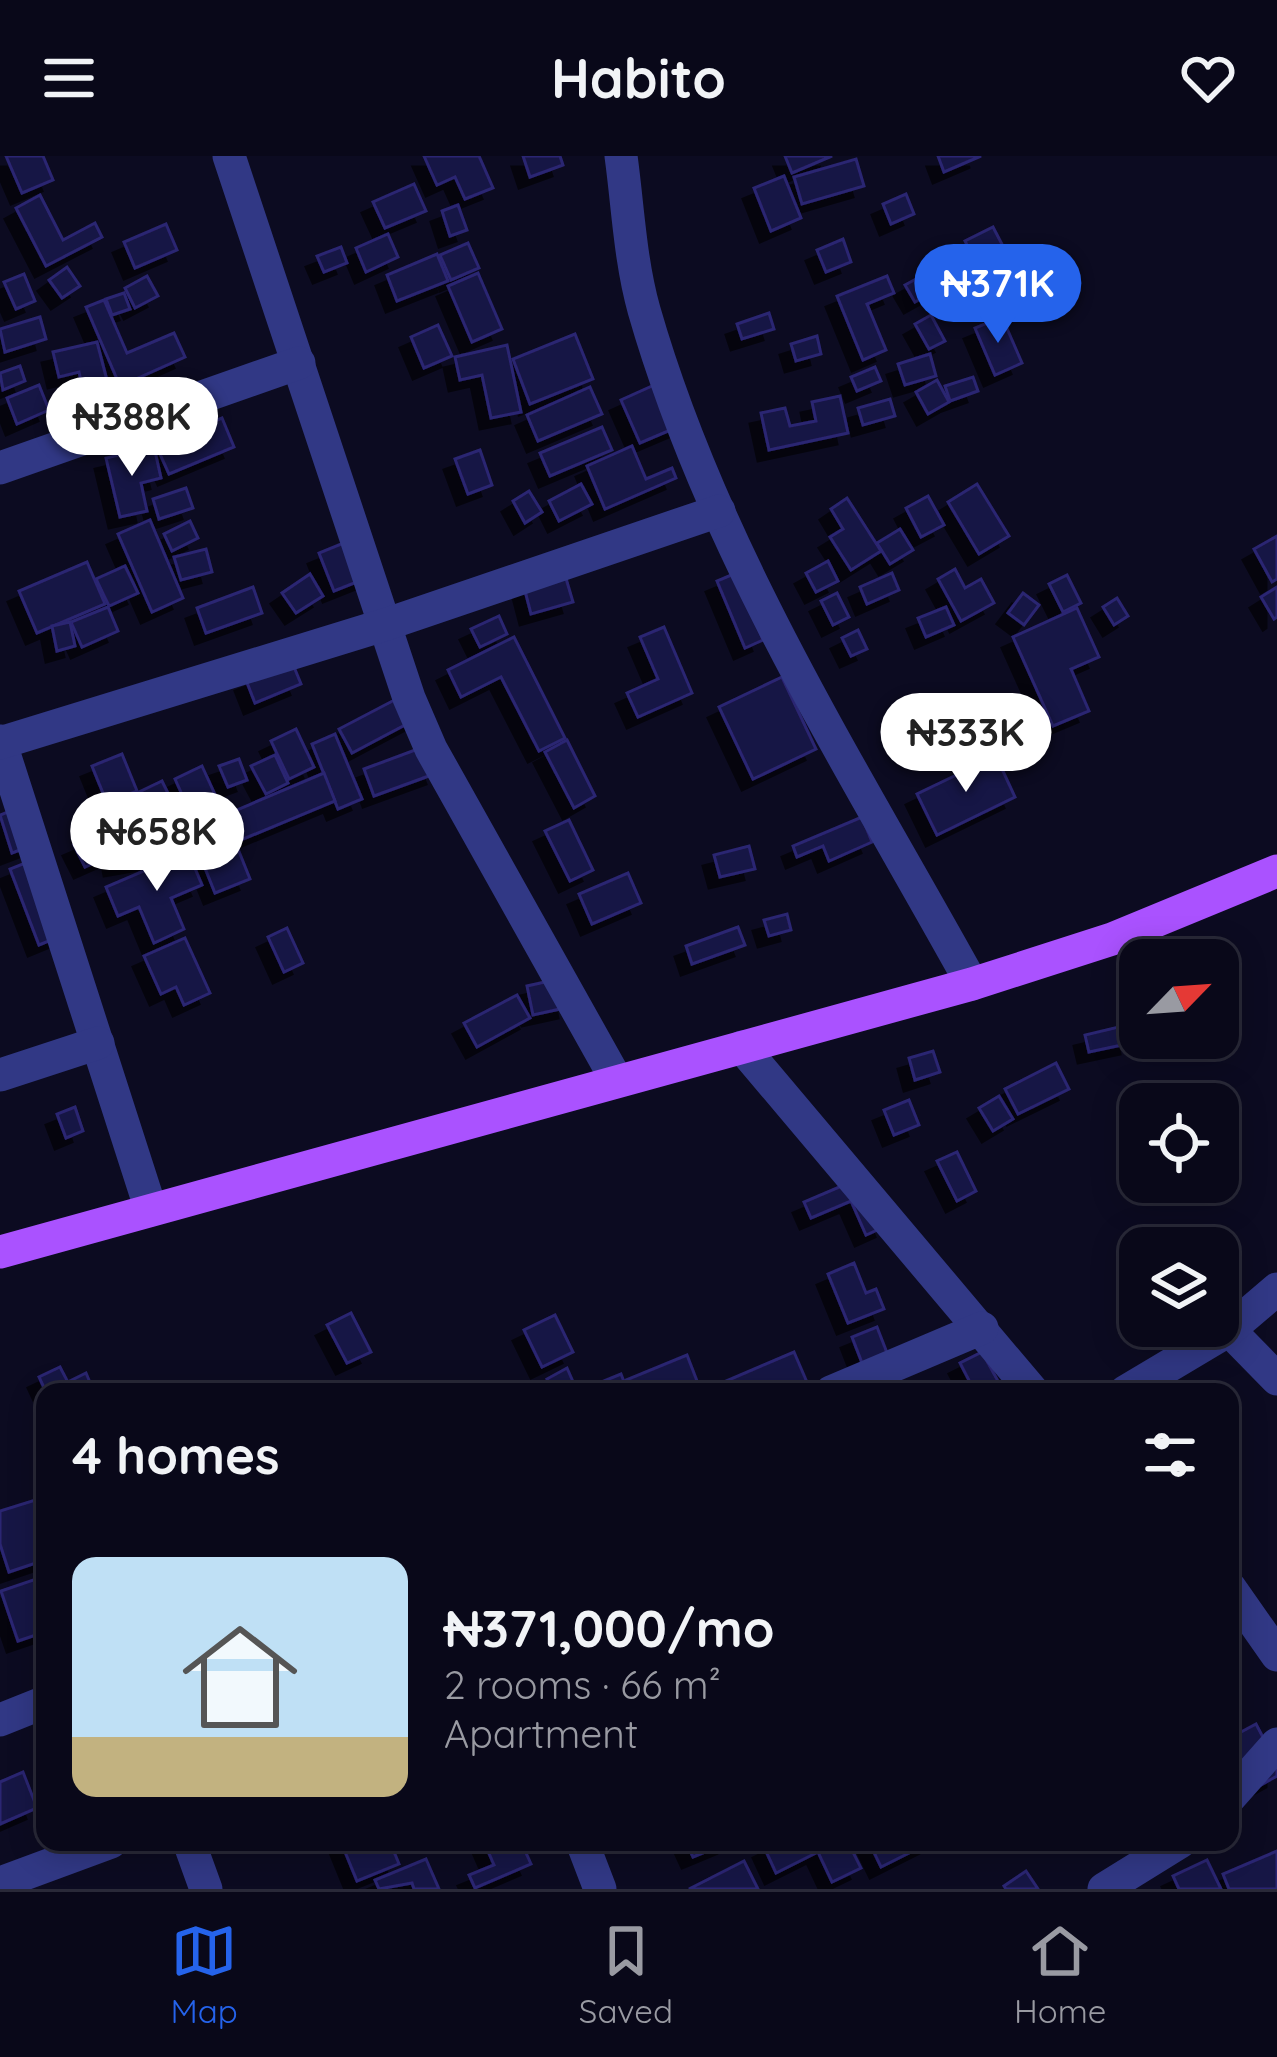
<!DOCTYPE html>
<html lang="en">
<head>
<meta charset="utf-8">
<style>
	body { margin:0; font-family:Quicksand,sans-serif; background:#171626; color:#f1f3f6; height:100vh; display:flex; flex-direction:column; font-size:45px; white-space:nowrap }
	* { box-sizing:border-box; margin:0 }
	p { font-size:39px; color:#999aa2 }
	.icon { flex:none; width:66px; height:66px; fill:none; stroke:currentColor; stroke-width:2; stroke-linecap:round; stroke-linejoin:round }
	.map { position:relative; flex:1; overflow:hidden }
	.drawer { position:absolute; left:36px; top:1227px; width:1203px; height:468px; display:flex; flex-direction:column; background:#090819; border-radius:24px; box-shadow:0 6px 30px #0003,0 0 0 3px #292938 }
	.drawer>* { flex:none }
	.needle { width:78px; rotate:65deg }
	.tools { position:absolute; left:1119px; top:783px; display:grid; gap:24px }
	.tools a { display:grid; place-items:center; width:120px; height:120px; border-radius:24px; background:#090819; box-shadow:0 6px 30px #0003,0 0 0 3px #292938; font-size:60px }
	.price { position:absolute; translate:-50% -102px; padding:0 27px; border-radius:42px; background:#fff; color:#222; font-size:39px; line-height:78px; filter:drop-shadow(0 3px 6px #0008) }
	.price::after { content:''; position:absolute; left:50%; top:72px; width:36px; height:27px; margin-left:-18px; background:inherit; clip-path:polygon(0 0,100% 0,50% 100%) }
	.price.on { background:#2563eb; color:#fff }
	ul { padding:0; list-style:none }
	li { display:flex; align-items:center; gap:36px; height:300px; padding:0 36px }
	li+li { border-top:3px solid #292938 }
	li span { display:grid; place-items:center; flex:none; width:336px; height:240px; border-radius:24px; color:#555 }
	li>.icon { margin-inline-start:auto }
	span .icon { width:144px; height:144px; fill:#fffc; stroke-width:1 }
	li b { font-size:51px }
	h2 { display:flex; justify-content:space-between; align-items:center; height:144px; padding:0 36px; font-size:51px }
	header { display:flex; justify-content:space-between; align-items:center; height:156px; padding:0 36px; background:#090819; font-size:54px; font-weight:700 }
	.tab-bar { display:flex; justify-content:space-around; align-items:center; height:168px; border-top:3px solid #292938; background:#090819; font-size:33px; color:#999aa2 }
	.tab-bar a { display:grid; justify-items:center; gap:6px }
	.tab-bar .on { color:#2563eb }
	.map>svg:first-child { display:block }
</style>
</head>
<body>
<header><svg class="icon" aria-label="menu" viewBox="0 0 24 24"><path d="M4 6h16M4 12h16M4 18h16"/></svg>Habito<svg class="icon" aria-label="heart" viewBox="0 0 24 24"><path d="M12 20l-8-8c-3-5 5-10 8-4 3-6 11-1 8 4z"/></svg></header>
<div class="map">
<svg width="1277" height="1733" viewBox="0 0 1277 1733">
	<defs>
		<filter id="shadow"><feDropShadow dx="-11" dy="11" stdDeviation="0" flood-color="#0009"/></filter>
	</defs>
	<rect width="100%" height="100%" fill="#0c0b21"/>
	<g fill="#191544" stroke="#2b2572" stroke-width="3" filter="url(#shadow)">
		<polygon points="6,0 43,0 53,24 22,37"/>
		<polygon points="424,0 479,0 493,32 465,43 455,21 437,29"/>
		<polygon points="523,0 560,0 563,9 530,21"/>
		<polygon points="785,0 832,0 792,17"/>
		<polygon points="938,0 981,0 944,16"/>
		<polygon points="856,3 864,30 802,48 794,21"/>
		<polygon points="784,20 801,62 771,75 754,32"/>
		<polygon points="414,28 426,55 385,72 373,46"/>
		<polygon points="906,38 914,58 891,68 883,48"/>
		<polygon points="40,39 63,84 95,67 102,81 46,110 16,52"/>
		<polygon points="458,49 467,74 450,80 442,55"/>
		<polygon points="166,68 177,94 135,112 124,86"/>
		<polygon points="993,71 1007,98 979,113 965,85"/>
		<polygon points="388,78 398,101 366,116 356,92"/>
		<polygon points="843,83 851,106 826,116 817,94"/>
		<polygon points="468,87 479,112 451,124 440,99"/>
		<polygon points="341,91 347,107 324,116 317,100"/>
		<polygon points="437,98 448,125 397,145 387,119"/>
		<polygon points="951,104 960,121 915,146 905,129"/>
		<polygon points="67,111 80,130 62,142 49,124"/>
		<polygon points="478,117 502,173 472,186 448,130"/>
		<polygon points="24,118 35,145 16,153 4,126"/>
		<polygon points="147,120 158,140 135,152 125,132"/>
		<polygon points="887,120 894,137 867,148 886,194 863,204 837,140"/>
		<polygon points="124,137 130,153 112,159 106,143"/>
		<polygon points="104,144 127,197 174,177 185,201 120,230 86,151"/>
		<polygon points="769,157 774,173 742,183 737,168"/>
		<polygon points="931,159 945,185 929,193 915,168"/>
		<polygon points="40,161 46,183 5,196 0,173"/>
		<polygon points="1002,161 1022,207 995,219 975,172"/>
		<polygon points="438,169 452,200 424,212 411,181"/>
		<polygon points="575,178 593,223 530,248 513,203"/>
		<polygon points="817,180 821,198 796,205 791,188"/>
		<polygon points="97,186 109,232 84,238 79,216 59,221 53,196"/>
		<polygon points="507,189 521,256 491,262 482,219 460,224 455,201"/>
		<polygon points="930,198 936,220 905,229 898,208"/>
		<polygon points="20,210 25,225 3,234 0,217"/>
		<polygon points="875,211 881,225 857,235 851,221"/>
		<polygon points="973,221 978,235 950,245 945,230"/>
		<polygon points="937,224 949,246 928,258 916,236"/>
		<polygon points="661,226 680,270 640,287 621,244"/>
		<polygon points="39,229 49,254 17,268 7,242"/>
		<polygon points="590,231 602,258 538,285 527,259"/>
		<polygon points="840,240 848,277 769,294 761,257 785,252 790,270 816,265 812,246"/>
		<polygon points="890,243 895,260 863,269 858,252"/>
		<polygon points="222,262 234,291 169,318 156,289"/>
		<polygon points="602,271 612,294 550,320 540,297"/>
		<polygon points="632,290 646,323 672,312 676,322 605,353 587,310"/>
		<polygon points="154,291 161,322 141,327 147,355 120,361 106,302"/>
		<polygon points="480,294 492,329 468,338 455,303"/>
		<polygon points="581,328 592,348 559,365 549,345"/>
		<polygon points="977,328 1009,380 979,398 948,346"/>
		<polygon points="186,332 193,352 159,363 153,343"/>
		<polygon points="529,335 542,356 525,367 513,345"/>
		<polygon points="928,340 944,369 921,381 906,352"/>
		<polygon points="847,342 881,395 851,414 830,381 843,373 831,353"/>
		<polygon points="150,364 183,442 152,456 118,378"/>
		<polygon points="190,365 198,382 172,395 164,378"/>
		<polygon points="900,373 913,394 890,408 877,387"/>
		<polygon points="1277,380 1277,423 1272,426 1254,393"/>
		<polygon points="351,384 367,422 334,435 319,397"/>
		<polygon points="206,393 212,416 181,424 174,401"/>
		<polygon points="828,405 838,425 816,436 806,417"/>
		<polygon points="87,406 105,448 37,477 19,435"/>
		<polygon points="125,410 138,437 109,450 96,423"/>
		<polygon points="955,413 965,432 981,423 994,447 961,465 938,423"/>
		<polygon points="736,417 763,484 745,492 717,425"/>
		<polygon points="892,417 899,434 867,448 860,431"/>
		<polygon points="310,418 323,440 296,457 282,437"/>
		<polygon points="565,419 573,446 531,458 524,431"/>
		<polygon points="1067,419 1081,447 1063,456 1049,428"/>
		<polygon points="253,431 262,457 206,477 197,452"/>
		<polygon points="1277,431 1277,461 1274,463 1261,441"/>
		<polygon points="837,437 849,461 833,469 821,445"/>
		<polygon points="1023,437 1039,449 1024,469 1008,457"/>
		<polygon points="1117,442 1128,460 1114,469 1103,451"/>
		<polygon points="108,451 118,475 82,491 71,466"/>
		<polygon points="946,451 954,469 926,481 918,462"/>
		<polygon points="1077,452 1099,501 1071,513 1089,555 1053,570 1013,481"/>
		<polygon points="499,460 507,478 480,491 471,473"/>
		<polygon points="70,466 75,490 57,495 52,470"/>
		<polygon points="664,471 692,537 638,561 627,537 658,523 640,481"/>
		<polygon points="858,474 867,493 851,500 842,482"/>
		<polygon points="514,481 565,582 539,595 501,521 461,541 448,514"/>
		<polygon points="292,506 301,528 255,547 246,524"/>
		<polygon points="782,521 816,593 753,623 719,551"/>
		<polygon points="406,538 418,562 352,597 339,573"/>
		<polygon points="296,573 314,611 289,623 271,585"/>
		<polygon points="335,578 362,643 338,653 312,588"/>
		<polygon points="567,584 595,640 574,652 545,596"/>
		<polygon points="426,590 437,617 374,640 364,613"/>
		<polygon points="122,598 137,635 107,647 92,610"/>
		<polygon points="275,599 288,627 266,638 251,610"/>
		<polygon points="996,600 1015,641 937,679 917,638"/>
		<polygon points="239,603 247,624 228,631 219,610"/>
		<polygon points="202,610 217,643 190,656 175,623"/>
		<polygon points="324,617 335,645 236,686 225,659"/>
		<polygon points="162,625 179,660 152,673 135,638"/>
		<polygon points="131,638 144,662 115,678 102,654"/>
		<polygon points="26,649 41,686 12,697 0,659"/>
		<polygon points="862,661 872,686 829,705 823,690 797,701 793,690"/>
		<polygon points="223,662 228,679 208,686 203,668"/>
		<polygon points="569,664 593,714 570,725 545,675"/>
		<polygon points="183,669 192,690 161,703 153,681"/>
		<polygon points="149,673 155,702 115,709 110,680"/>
		<polygon points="102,677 112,699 85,711 74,689"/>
		<polygon points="234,683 250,723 215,737 199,697"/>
		<polygon points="749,690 755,713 720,721 714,699"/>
		<polygon points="188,696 202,729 171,742 184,773 154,787 139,751 118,760 106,731"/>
		<polygon points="43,700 73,775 39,789 10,713"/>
		<polygon points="628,717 641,747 592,768 579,738"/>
		<polygon points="787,758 791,774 769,780 764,764"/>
		<polygon points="738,771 745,789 692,808 686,790"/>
		<polygon points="287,772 303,807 284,816 268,781"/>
		<polygon points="185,782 210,837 184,849 176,831 161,838 144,800"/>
		<polygon points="563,822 569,851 533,859 527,830"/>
		<polygon points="517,839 530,862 477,891 464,867"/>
		<polygon points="1127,869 1131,887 1089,896 1085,879"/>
		<polygon points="933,895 940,916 915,924 909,902"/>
		<polygon points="1056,907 1069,933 1018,958 1005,933"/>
		<polygon points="999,940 1013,963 993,975 979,952"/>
		<polygon points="909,944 919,969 894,979 884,954"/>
		<polygon points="75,951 83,975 66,982 57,958"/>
		<polygon points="957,996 976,1035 957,1045 937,1005"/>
		<polygon points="865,1020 886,1070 866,1079 851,1045 811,1062 804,1046"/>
		<polygon points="854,1107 866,1137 876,1133 884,1153 848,1167 828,1118"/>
		<polygon points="351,1157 371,1196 347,1207 327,1169"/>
		<polygon points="555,1159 573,1196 542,1211 524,1174"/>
		<polygon points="877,1171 889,1202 864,1212 852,1181"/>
		<polygon points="794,1196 809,1231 797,1236 711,1236 710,1232"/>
		<polygon points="982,1196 1004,1236 975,1236 960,1207"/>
		<polygon points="687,1199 697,1225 669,1236 631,1236 626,1224"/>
		<polygon points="60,1211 71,1232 46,1236 39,1221"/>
		<polygon points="567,1212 574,1228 554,1236 547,1223"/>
		<polygon points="86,1217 94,1236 73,1236 68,1226"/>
		<polygon points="621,1218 628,1236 577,1236"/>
		<polygon points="45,1341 45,1404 9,1416 0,1388 0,1355"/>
		<polygon points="45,1420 45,1476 18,1485 1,1435"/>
		<polygon points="1256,1568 1277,1608 1277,1620 1230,1646 1230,1582"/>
		<polygon points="23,1616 37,1652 0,1668 0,1626"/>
		<polygon points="341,1686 390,1686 399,1708 357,1725"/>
		<polygon points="484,1686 521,1686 531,1708 475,1732 469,1719 494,1709"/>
		<polygon points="686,1686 729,1686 693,1701"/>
		<polygon points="774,1686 848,1686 861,1712 832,1726 818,1696 776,1717 764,1691"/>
		<polygon points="869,1686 931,1686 881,1711"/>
		<polygon points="1277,1695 1277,1733 1229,1733 1223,1718"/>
		<polygon points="426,1703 439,1733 414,1733 412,1727 379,1733 375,1724"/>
		<polygon points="1207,1704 1221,1733 1179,1733 1173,1720"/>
		<polygon points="744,1705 758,1733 689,1733"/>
		<polygon points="1026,1715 1038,1733 1006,1733 1004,1730"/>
	</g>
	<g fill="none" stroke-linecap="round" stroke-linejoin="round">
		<g stroke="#313885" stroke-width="33">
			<polyline points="229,0 409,542 431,593 617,925"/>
			<path d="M 621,0 C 628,51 630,104 644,154 C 713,395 852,611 972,828"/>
			<polyline points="0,312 299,207"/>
			<polyline points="0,585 151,1054"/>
			<polyline points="0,587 387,468 719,355"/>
			<polyline points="742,891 1033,1236"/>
			<polyline points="0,919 98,887"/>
			<polyline points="1229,1174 1277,1223"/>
			<polyline points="831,1236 982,1172"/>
			<polyline points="1125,1236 1229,1174 1277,1133"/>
			<polyline points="1230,1432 1277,1499"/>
			<polyline points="0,1564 45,1546"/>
			<polyline points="1230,1641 1277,1588"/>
			<polyline points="189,1686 206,1733"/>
			<polyline points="582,1686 600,1733"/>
			<polyline points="0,1727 111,1686"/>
			<polyline points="1104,1733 1180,1686"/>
		</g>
		<polyline stroke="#aa52ff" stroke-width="33" points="0,1096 972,828 1112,783 1277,715"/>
	</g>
</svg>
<div class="tools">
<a><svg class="needle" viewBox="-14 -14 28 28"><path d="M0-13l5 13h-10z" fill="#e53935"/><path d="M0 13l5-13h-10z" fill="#999aa2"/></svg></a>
<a><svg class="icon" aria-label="locate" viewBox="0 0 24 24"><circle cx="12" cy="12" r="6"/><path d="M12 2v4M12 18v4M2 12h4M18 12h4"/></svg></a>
<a><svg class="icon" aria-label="layers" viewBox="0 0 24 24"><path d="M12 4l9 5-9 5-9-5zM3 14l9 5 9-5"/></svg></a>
</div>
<b class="price on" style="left:998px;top:190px">₦371K</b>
<b class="price" style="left:132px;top:323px">₦388K</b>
<b class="price" style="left:966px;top:639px">₦333K</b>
<b class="price" style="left:157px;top:738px">₦658K</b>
<section class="drawer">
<h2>4 homes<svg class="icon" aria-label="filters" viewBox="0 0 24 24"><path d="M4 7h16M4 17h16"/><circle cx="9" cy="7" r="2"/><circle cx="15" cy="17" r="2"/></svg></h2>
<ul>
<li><span style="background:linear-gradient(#bfe0f5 75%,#c2b280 0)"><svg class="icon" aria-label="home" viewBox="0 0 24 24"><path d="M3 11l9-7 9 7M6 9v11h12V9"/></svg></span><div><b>₦371,000/mo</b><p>2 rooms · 66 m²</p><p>Apartment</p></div></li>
</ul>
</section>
</div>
<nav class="tab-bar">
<a class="on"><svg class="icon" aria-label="map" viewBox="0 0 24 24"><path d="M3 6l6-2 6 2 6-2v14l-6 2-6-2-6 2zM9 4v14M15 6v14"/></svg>Map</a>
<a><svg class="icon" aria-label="saved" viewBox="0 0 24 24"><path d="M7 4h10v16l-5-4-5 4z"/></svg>Saved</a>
<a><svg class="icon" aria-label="home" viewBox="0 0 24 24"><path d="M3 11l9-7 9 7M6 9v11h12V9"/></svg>Home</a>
</nav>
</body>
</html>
